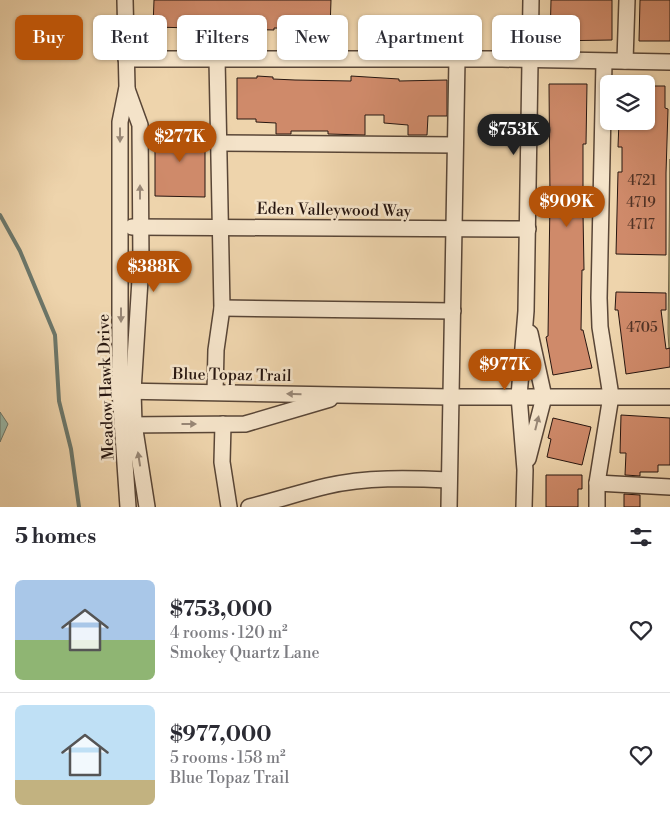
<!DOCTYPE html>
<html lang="en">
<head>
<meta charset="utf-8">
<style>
	body { margin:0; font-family:"Libre Bodoni",serif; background:#f7f7f7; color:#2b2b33; height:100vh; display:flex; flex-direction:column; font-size:19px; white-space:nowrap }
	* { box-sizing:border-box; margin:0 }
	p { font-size:16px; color:#7c7c81 }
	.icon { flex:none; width:28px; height:28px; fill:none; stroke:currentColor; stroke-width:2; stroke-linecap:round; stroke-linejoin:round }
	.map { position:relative; height:507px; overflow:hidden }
	.panel { display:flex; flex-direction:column; background:#fff; flex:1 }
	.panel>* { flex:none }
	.top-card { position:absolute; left:15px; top:15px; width:640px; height:45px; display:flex; gap:10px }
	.tools { position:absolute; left:600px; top:75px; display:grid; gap:10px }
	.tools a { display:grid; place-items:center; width:55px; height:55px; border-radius:8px; background:#fff; box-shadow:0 1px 4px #0004; font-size:25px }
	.price { position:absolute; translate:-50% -42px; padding:0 11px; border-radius:18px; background:#b45309; color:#fff; font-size:16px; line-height:32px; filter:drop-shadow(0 1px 2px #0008) }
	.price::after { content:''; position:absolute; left:50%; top:30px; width:15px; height:11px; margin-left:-8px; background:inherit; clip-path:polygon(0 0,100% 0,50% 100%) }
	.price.selected { background:#222; color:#fff }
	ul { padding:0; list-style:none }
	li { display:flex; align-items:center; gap:15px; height:125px; padding:0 15px }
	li+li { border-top:1px solid #e1e1e2 }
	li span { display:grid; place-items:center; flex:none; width:140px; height:100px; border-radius:8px; color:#555 }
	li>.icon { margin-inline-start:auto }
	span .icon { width:60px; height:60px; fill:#fffc; stroke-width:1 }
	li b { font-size:21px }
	h2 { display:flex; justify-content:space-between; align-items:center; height:60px; padding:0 15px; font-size:21px }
	.tag { padding:0 18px; border-radius:8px; background:#fff; box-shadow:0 1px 4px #0004; font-size:18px; line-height:45px }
	.tag.selected { background:#b45309; color:#fff }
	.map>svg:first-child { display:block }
</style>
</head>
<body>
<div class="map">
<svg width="670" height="507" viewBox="0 0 670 507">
	<rect width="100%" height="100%" fill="#eed4ac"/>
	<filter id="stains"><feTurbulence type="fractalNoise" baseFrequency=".004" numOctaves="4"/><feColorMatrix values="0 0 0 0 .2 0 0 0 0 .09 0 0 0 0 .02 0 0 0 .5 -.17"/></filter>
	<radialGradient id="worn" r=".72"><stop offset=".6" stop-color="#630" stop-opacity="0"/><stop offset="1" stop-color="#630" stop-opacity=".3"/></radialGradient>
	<polygon fill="#c1ba84" stroke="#74684a" points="670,159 670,364 668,333"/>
	<polygon fill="#99b8a8" stroke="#6b776b" points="0,412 8,424 0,442"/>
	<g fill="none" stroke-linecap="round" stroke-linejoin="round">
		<polyline stroke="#6b776b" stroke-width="4" points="0,215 20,251 55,335 59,401 71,449 79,507"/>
	</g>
	<g fill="#cf8a6a" stroke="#271610">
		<polygon points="154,0 331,0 330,29 274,28 274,30 153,27"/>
		<polygon points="551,0 612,0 612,40 550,41"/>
		<polygon points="640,0 670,0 670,41 639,41"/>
		<polygon points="257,76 273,77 273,79 295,80 351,81 351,76 399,79 399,81 447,80 447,116 428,116 427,135 408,135 408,125 384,123 384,115 365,115 365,135 328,134 328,131 291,131 291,134 276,134 276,123 256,122 256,119 237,119 237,78 257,78"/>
		<polygon points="549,84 587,84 586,144 583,144 583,199 586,199 586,213 583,213 584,270 582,270 581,330 583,330 592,368 553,375 546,337 548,336 550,199"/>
		<polygon points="646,86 665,86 665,108 668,109 666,173 666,255 616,254 618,172 622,172 622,147 618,147 619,121 646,121"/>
		<polygon points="155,130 205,130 205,197 155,196"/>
		<polygon points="616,292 666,293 666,310 661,310 666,349 670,348 670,367 626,374 618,310 615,310"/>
		<polygon points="621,415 670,418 670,465 658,465 658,472 640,472 640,476 625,475 626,453 620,453"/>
		<polygon points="553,418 591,427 582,465 547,457 551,439 548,438"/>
		<polygon points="546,475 582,475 582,489 578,489 578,507 546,507"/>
		<polygon points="624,494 640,495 640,507 624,507"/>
	</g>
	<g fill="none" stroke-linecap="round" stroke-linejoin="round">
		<g stroke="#594637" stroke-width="18">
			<g id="minor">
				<polyline points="125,0 127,87 120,122 120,391 128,507"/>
				<polyline points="126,59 502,59 670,62"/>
				<polyline points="625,61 627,0"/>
				<polyline points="127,89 140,125 141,264 133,391 134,424 147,507"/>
				<polyline points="219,143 455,145"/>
				<polyline points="132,227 528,229"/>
				<polyline points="222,308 453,311"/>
				<polyline points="120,391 451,397 670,397"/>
				<polyline points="215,392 216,350 222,308 217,59"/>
				<polyline points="223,424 222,462 229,507"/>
				<polyline points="124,425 245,424 330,399"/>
				<polyline points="528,459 544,397 530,333"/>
				<polyline points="597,483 670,487"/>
				<path d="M 249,507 C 275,501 301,492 327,486 C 366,477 409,478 449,480"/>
				<polyline points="449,507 457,59"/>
				<polyline points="524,507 525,470 519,396 526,311 531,0"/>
				<polyline points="597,507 597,483 611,396 600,327 599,298 604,62"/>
			</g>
		</g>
		<use href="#minor" stroke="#f4e3c9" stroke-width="15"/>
	</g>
	<defs><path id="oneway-solid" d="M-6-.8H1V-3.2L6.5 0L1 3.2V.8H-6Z" transform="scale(1.25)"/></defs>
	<g fill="#988776">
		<use href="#oneway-solid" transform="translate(120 135) rotate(90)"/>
		<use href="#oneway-solid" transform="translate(140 192) rotate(-90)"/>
		<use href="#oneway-solid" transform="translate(121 315) rotate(90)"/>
		<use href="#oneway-solid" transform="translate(294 394) rotate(-179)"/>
		<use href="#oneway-solid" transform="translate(537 423) rotate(-76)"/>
		<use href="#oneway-solid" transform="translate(189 424)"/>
		<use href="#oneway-solid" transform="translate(139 459) rotate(-99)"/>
	</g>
	<g text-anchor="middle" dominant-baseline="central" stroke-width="5" stroke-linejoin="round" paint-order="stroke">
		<g font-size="14" fill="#513326">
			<text x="642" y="181">4721</text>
			<text x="641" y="203">4719</text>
			<text x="641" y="225">4717</text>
			<text x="642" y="328">4705</text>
		</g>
		<g font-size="16" fill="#271610" stroke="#f4e3c9">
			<text transform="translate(334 210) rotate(1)">Eden Valleywood Way</text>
			<text transform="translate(232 375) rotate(1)">Blue Topaz Trail</text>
			<text transform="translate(106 387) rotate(-92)">Meadow Hawk Drive</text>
		</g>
	</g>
	<rect width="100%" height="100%" filter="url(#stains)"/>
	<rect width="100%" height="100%" fill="url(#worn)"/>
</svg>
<div class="tools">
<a><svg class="icon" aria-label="layers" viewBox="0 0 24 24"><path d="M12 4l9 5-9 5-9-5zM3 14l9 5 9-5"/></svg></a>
</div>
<b class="price selected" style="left:514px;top:156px">$753K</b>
<b class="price" style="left:180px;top:163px">$277K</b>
<b class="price" style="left:567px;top:228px">$909K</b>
<b class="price" style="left:154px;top:293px">$388K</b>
<b class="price" style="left:505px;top:391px">$977K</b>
<div class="top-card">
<a class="tag selected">Buy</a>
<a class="tag">Rent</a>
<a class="tag">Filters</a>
<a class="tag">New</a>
<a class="tag">Apartment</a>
<a class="tag">House</a>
</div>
</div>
<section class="panel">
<h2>5 homes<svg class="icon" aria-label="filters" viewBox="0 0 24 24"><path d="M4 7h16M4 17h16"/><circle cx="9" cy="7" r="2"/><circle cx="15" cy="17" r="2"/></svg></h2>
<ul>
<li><span style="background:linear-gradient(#a9c7e8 60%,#8fb573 0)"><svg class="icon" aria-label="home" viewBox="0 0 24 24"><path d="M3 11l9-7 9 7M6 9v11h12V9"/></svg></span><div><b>$753,000</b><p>4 rooms · 120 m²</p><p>Smokey Quartz Lane</p></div><svg class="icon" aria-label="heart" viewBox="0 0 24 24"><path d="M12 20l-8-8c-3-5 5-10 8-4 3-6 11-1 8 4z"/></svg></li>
<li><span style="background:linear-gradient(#bfe0f5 75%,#c2b280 0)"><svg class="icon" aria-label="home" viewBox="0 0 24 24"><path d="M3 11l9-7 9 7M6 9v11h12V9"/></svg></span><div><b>$977,000</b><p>5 rooms · 158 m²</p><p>Blue Topaz Trail</p></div><svg class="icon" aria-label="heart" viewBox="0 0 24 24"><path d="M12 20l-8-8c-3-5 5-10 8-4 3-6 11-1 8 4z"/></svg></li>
</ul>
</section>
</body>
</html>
